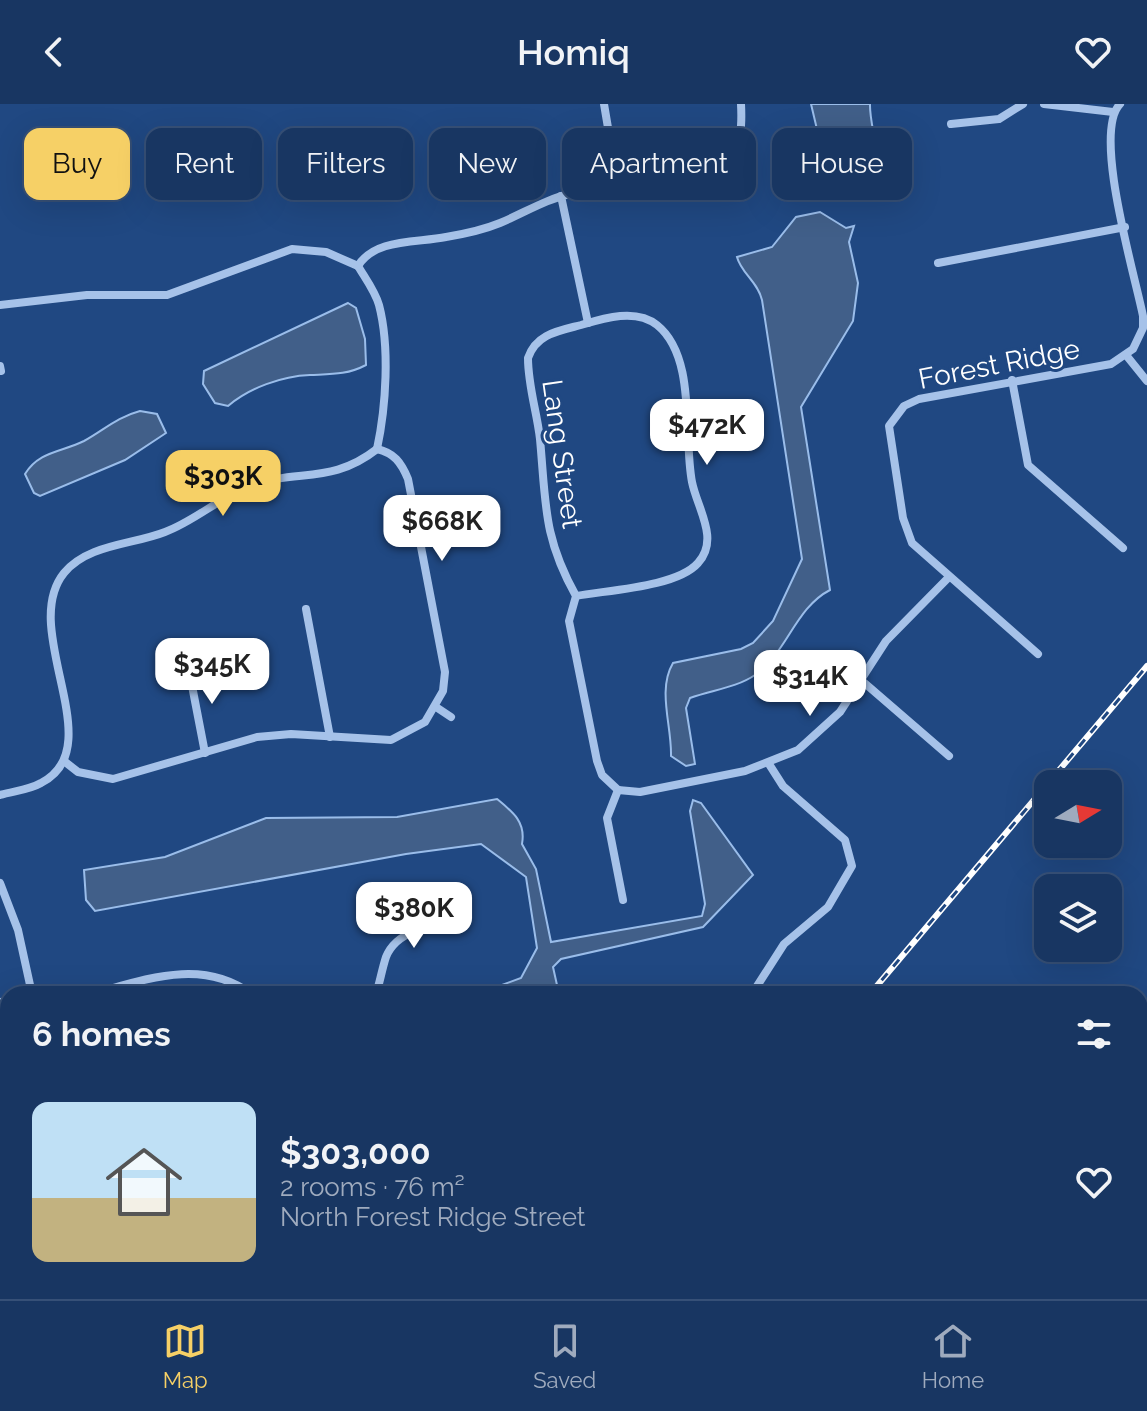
<!DOCTYPE html>
<html lang="en">
<head>
<meta charset="utf-8">
<style>
	body { margin:0; font-family:Raleway,sans-serif; background:#25416b; color:#f1f3f6; height:100vh; display:flex; flex-direction:column; font-size:30px; white-space:nowrap }
	* { box-sizing:border-box; margin:0 }
	p { font-size:26px; color:#9fabbe }
	.icon { flex:none; width:44px; height:44px; fill:none; stroke:currentColor; stroke-width:2; stroke-linecap:round; stroke-linejoin:round }
	.map { position:relative; flex:1; overflow:hidden }
	.side { position:absolute; left:0px; top:882px; width:1148px; height:314px; display:flex; flex-direction:column; background:#183662; border-radius:24px 24px 0 0; box-shadow:0 8px 32px #0002,0 0 0 2px #365077 }
	.side>* { flex:none }
	.guide { position:absolute; left:24px; top:24px; width:1100px; height:72px; display:flex; gap:16px }
	.needle { width:52px; rotate:80deg }
	.buttons { position:absolute; left:1034px; top:666px; display:grid; gap:16px }
	.buttons a { display:grid; place-items:center; width:88px; height:88px; border-radius:16px; background:#183662; box-shadow:0 8px 32px #0002,0 0 0 2px #365077; font-size:40px }
	.price { position:absolute; translate:-50% -68px; padding:0 18px; border-radius:16px; background:#fff; color:#222; font-size:26px; line-height:52px; filter:drop-shadow(0 2px 4px #0008) }
	.price::after { content:''; position:absolute; left:50%; top:48px; width:24px; height:18px; margin-left:-12px; background:inherit; clip-path:polygon(0 0,100% 0,50% 100%) }
	.price.active { background:#f6d066; color:#111 }
	ul { padding:0; list-style:none }
	li { display:flex; align-items:center; gap:24px; height:200px; padding:0 32px }
	li span { display:grid; place-items:center; flex:none; width:224px; height:160px; border-radius:16px; color:#555 }
	li>.icon { margin-inline-start:auto }
	span .icon { width:96px; height:96px; fill:#fffc; stroke-width:1 }
	li b { font-size:34px }
	h2 { display:flex; justify-content:space-between; align-items:center; height:96px; padding:0 32px; font-size:34px }
	.pill { padding:0 28px; border-radius:16px; background:#183662; box-shadow:0 8px 32px #0002,0 0 0 2px #365077; font-size:28px; line-height:72px }
	.pill.active { background:#f6d066; color:#111 }
	header { display:flex; justify-content:space-between; align-items:center; height:104px; padding:0 32px; background:#183662; font-size:36px; font-weight:600 }
	.tabs { display:flex; justify-content:space-around; align-items:center; height:112px; border-top:2px solid #365077; background:#183662; font-size:22px; color:#9fabbe }
	.tabs a { display:grid; justify-items:center; gap:4px }
	.tabs .active { color:#f6d066 }
	.map>svg:first-child { display:block }
</style>
</head>
<body>
<header><svg class="icon" aria-label="back" viewBox="0 0 24 24"><path d="M15 5l-7 7 7 7"/></svg>Homiq<svg class="icon" aria-label="heart" viewBox="0 0 24 24"><path d="M12 20l-8-8c-3-5 5-10 8-4 3-6 11-1 8 4z"/></svg></header>
<div class="map">
<svg width="1147" height="1195" viewBox="0 0 1147 1195">
	<rect width="100%" height="100%" fill="#204882"/>
	<g fill="#415f89" stroke="#9abdea" stroke-width="2">
		<path d="M 811,0 L 870,0 C 869,29 892,71 858,85 L 829,76 Z"/>
		<path d="M 820,108 L 846,124 L 854,122 L 849,138 L 858,179 L 853,217 L 801,303 L 830,486 C 795,504 787,549 755,571 C 736,584 711,586 690,594 L 686,604 L 695,660 L 686,662 L 671,652 C 672,622 657,586 673,559 L 741,545 L 753,539 L 773,517 L 802,455 L 762,196 C 758,178 741,169 737,153 L 772,143 L 796,113 Z"/>
		<path d="M 348,199 L 356,204 L 365,235 L 366,261 C 347,271 331,270 310,271 C 282,272 249,284 228,302 L 215,299 L 203,280 L 204,267 Z"/>
		<path d="M 140,307 L 157,310 L 166,329 L 125,356 L 40,392 L 34,389 L 25,370 C 39,347 62,348 84,337 C 104,326 117,313 140,307 Z"/>
		<path d="M 497,695 C 513,708 526,718 522,740 L 536,765 L 551,838 L 702,812 L 705,800 L 690,707 L 693,696 L 701,699 L 753,771 L 703,823 L 561,855 L 553,863 L 559,890 L 477,890 L 521,874 L 537,844 L 526,773 L 481,740 L 406,750 L 95,807 L 86,796 L 84,766 L 165,753 L 266,714 L 397,713 Z"/>
		<polygon points="1147,1034 1147,1141 1140,1145 1140,1036"/>
		<polygon points="0,1100 8,1106 8,1188 217,1188 211,1195 0,1195"/>
		<polygon points="719,1188 906,1188 893,1195 719,1195"/>
	</g>
	<g fill="none" stroke-linecap="round" stroke-linejoin="round">
		<g stroke="#a6c2e9" stroke-width="8">
			<polyline points="604,0 618,83"/>
			<polyline points="1044,0 1113,8"/>
			<polyline points="951,20 999,15 1023,0"/>
			<polyline points="561,92 588,219"/>
			<polyline points="938,159 1125,123"/>
			<path d="M 358,162 C 375,134 417,139 446,133 C 464,130 483,126 500,119 C 524,109 546,95 573,89 C 613,81 696,86 727,57 C 742,43 742,19 741,0"/>
			<path d="M 358,162 C 365,174 375,187 379,201 C 390,243 386,303 377,345"/>
			<polyline points="0,201 87,191 167,191 292,145 326,148 358,162"/>
			<polyline points="1126,251 1147,277"/>
			<polyline points="0,262 1,267"/>
			<polyline points="1012,276 1028,361 1123,444"/>
			<path d="M 576,492 C 608,486 677,483 698,459 C 720,435 697,404 692,378 C 683,333 697,253 657,221 C 636,204 604,214 581,221 C 558,227 536,230 528,254 C 528,282 537,308 540,335 C 546,400 543,433 576,492 L 569,517 L 597,657 L 602,671 L 618,686"/>
			<polyline points="306,505 330,633"/>
			<path d="M 1038,550 L 912,439 L 903,414 L 889,322 L 904,302 L 919,295 L 1111,260 L 1133,245 L 1143,224 L 1143,212 C 1135,171 1092,29 1120,0"/>
			<polyline points="188,561 205,649"/>
			<polyline points="861,576 949,652"/>
			<polyline points="436,603 451,613"/>
			<path d="M 64,657 L 78,668 L 113,675 L 257,633 L 291,630 L 391,636 L 425,618 L 443,587 L 445,568 L 408,375 C 401,358 394,349 377,345"/>
			<polyline points="618,686 640,688 745,667 798,646 840,608 886,537 949,473"/>
			<polyline points="618,686 607,714 623,796"/>
			<path d="M 0,691 C 13,687 29,686 41,679 C 112,643 18,526 64,469 C 88,440 132,441 165,428 C 195,417 220,393 250,382 C 298,364 331,381 377,345"/>
			<polyline points="0,779 18,826 32,890"/>
			<path d="M 92,890 C 144,876 202,853 251,890"/>
			<path d="M 376,890 C 380,878 382,865 386,853 C 398,823 439,821 465,816"/>
			<polyline points="752,890 784,840 828,803 852,762 845,736 783,682 769,660"/>
			<polyline points="0,898 8,897"/>
			<polyline points="0,1014 8,1018"/>
			<polyline points="430,1188 431,1195"/>
		</g>
		<g stroke="#fff" stroke-width="6">
			<g id="rail">
				<polyline points="870,890 1147,562"/>
				<polyline points="611,1195 617,1188"/>
			</g>
		</g>
		<use href="#rail" stroke="#204882" stroke-width="3" stroke-dasharray="9" stroke-linecap="butt"/>
	</g>
	<g text-anchor="middle" dominant-baseline="central" stroke-width="6" stroke-linejoin="round" paint-order="stroke">
		<g font-size="28" fill="#fff" stroke="#204882">
			<text transform="translate(999 260) rotate(-11)">Forest Ridge</text>
			<text transform="translate(562 350) rotate(82)">Lang Street</text>
		</g>
	</g>
</svg>
<div class="buttons">
<a><svg class="needle" viewBox="-14 -14 28 28"><path d="M0-13l5 13h-10z" fill="#e53935"/><path d="M0 13l5-13h-10z" fill="#9fabbe"/></svg></a>
<a><svg class="icon" aria-label="layers" viewBox="0 0 24 24"><path d="M12 4l9 5-9 5-9-5zM3 14l9 5 9-5"/></svg></a>
</div>
<b class="price" style="left:707px;top:363px">$472K</b>
<b class="price active" style="left:223px;top:414px">$303K</b>
<b class="price" style="left:442px;top:459px">$668K</b>
<b class="price" style="left:212px;top:602px">$345K</b>
<b class="price" style="left:810px;top:614px">$314K</b>
<b class="price" style="left:414px;top:846px">$380K</b>
<div class="guide">
<a class="pill active">Buy</a>
<a class="pill">Rent</a>
<a class="pill">Filters</a>
<a class="pill">New</a>
<a class="pill">Apartment</a>
<a class="pill">House</a>
</div>
<section class="side">
<h2>6 homes<svg class="icon" aria-label="filters" viewBox="0 0 24 24"><path d="M4 7h16M4 17h16"/><circle cx="9" cy="7" r="2"/><circle cx="15" cy="17" r="2"/></svg></h2>
<ul>
<li><span style="background:linear-gradient(#bfe0f5 60%,#c2b280 0)"><svg class="icon" aria-label="home" viewBox="0 0 24 24"><path d="M3 11l9-7 9 7M6 9v11h12V9"/></svg></span><div><b>$303,000</b><p>2 rooms · 76 m²</p><p>North Forest Ridge Street</p></div><svg class="icon" aria-label="heart" viewBox="0 0 24 24"><path d="M12 20l-8-8c-3-5 5-10 8-4 3-6 11-1 8 4z"/></svg></li>
</ul>
</section>
</div>
<nav class="tabs">
<a class="active"><svg class="icon" aria-label="map" viewBox="0 0 24 24"><path d="M3 6l6-2 6 2 6-2v14l-6 2-6-2-6 2zM9 4v14M15 6v14"/></svg>Map</a>
<a><svg class="icon" aria-label="saved" viewBox="0 0 24 24"><path d="M7 4h10v16l-5-4-5 4z"/></svg>Saved</a>
<a><svg class="icon" aria-label="home" viewBox="0 0 24 24"><path d="M3 11l9-7 9 7M6 9v11h12V9"/></svg>Home</a>
</nav>
</body>
</html>
